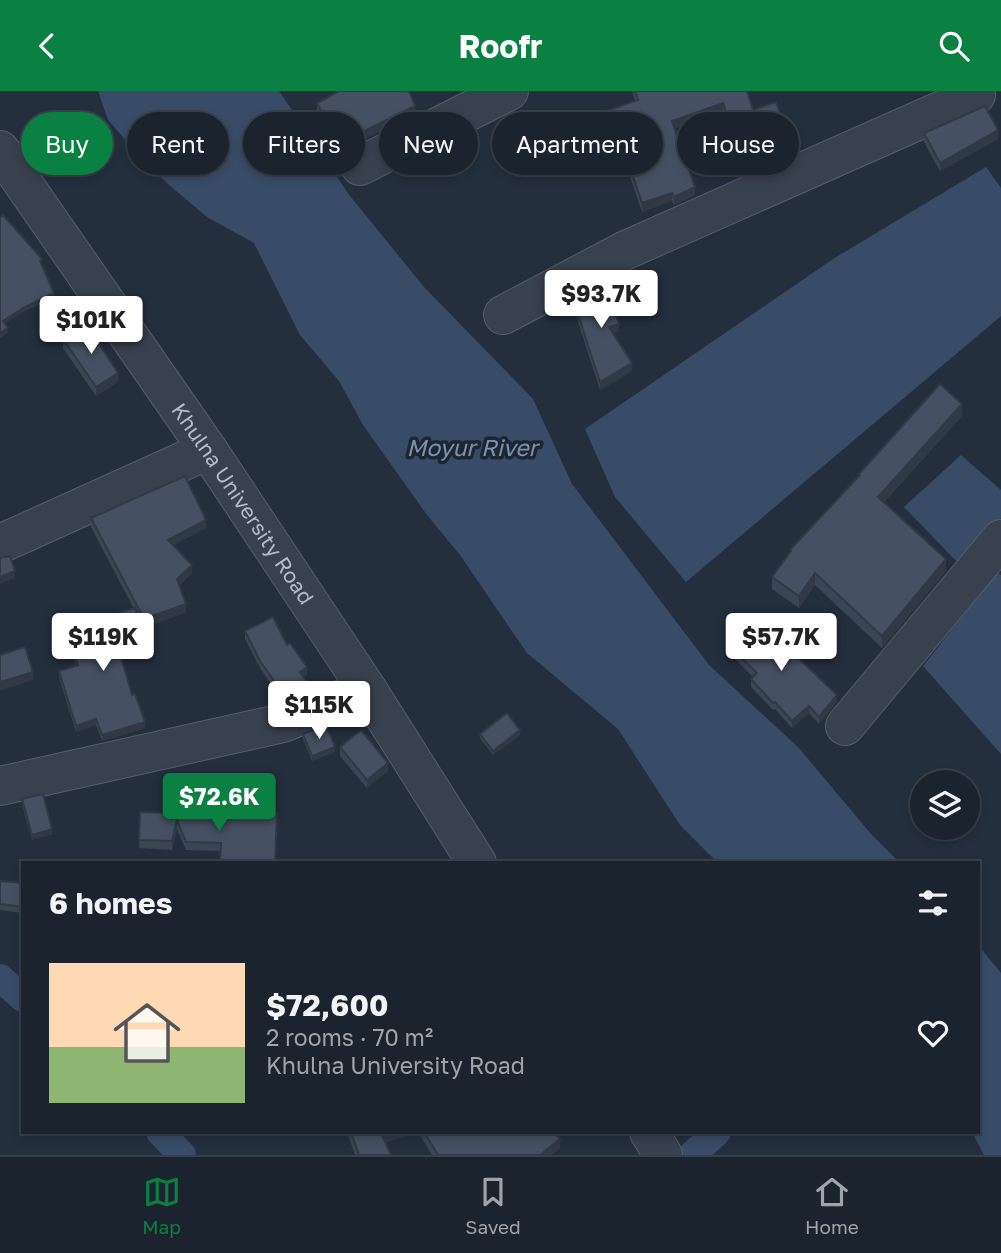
<!DOCTYPE html>
<html lang="en">
<head>
<meta charset="utf-8">
<style>
	body { margin:0; font-family:"Golos Text",sans-serif; background:#242b36; color:#f1f3f6; height:100vh; display:flex; flex-direction:column; font-size:26px; white-space:nowrap }
	* { box-sizing:border-box; margin:0 }
	p { font-size:23px; color:#a0a4aa }
	.icon { flex:none; width:38px; height:38px; fill:none; stroke:currentColor; stroke-width:2; stroke-linecap:round; stroke-linejoin:round }
	.map { position:relative; flex:1; overflow:hidden }
	.drawer { position:absolute; left:21px; top:770px; width:959px; height:273px; display:flex; flex-direction:column; background:#1b232e; border-radius:0px; box-shadow:0 4px 10px #0003,0 0 0 2px #39404a }
	.drawer>* { flex:none }
	.banner { position:absolute; left:21px; top:21px; width:959px; height:63px; display:flex; gap:14px }
	.buttons { position:absolute; left:910px; top:679px; display:grid; gap:14px }
	.buttons a { display:grid; place-items:center; width:70px; height:70px; border-radius:50%; background:#1b232e; box-shadow:0 4px 10px #0003,0 0 0 2px #39404a; font-size:35px }
	.price { position:absolute; translate:-50% -60px; padding:0 16px; border-radius:7px; background:#fff; color:#222; font-size:23px; line-height:46px; filter:drop-shadow(0 2px 4px #0008) }
	.price::after { content:''; position:absolute; left:50%; top:42px; width:21px; height:16px; margin-left:-10px; background:inherit; clip-path:polygon(0 0,100% 0,50% 100%) }
	.price.active { background:#0b8043; color:#fff }
	ul { padding:0; list-style:none }
	li { display:flex; align-items:center; gap:21px; height:175px; padding:0 28px }
	li+li { border-top:2px solid #39404a }
	li span { display:grid; place-items:center; flex:none; width:196px; height:140px; border-radius:0px; color:#555 }
	li>.icon { margin-inline-start:auto }
	span .icon { width:84px; height:84px; fill:#fffc; stroke-width:1 }
	li b { font-size:30px }
	h2 { display:flex; justify-content:space-between; align-items:center; height:84px; padding:0 28px; font-size:30px }
	.chip { padding:0 24px; border-radius:32px; background:#1b232e; box-shadow:0 4px 10px #0003,0 0 0 2px #39404a; font-size:24px; line-height:63px }
	.chip.active { background:#0b8043; color:#fff }
	header { display:flex; justify-content:space-between; align-items:center; height:91px; padding:0 28px; background:#0b8043; color:#fff; font-size:32px; font-weight:700 }
	.tabs { display:flex; justify-content:space-around; align-items:center; height:98px; border-top:2px solid #39404a; background:#1b232e; font-size:19px; color:#a0a4aa }
	.tabs a { display:grid; justify-items:center; gap:4px }
	.tabs .active { color:#0b8043 }
	.map>svg:first-child { display:block }
</style>
</head>
<body>
<header><svg class="icon" aria-label="back" viewBox="0 0 24 24"><path d="M15 5l-7 7 7 7"/></svg>Roofr<svg class="icon" aria-label="search" viewBox="0 0 24 24"><circle cx="10" cy="10" r="6"/><path d="M15 15l6 6"/></svg></header>
<div class="map">
<svg width="1001" height="1064" viewBox="0 0 1001 1064">
	<rect width="100%" height="100%" fill="#242f3e"/>
	<g fill="#394c67">
		<polygon points="98,0 279,0 350,105 424,196 533,308 572,393 709,574 798,656 871,743 900,772 718,772 680,734 618,638 527,562 460,464 427,424 363,334 339,290 300,244 254,152 207,126 168,93 140,65 108,29"/>
		<polygon points="986,76 1001,97 1001,225 686,491 615,406 585,338 833,168"/>
		<polygon points="961,364 1001,399 1001,427 962,476 904,416"/>
		<polygon points="997,482 1001,484 1001,663 923,575"/>
		<polygon points="978,854 1001,882 1001,1064 984,1064 972,1041 978,1041"/>
	</g>
	<g fill="none" stroke-linecap="round" stroke-linejoin="round">
		<g stroke="#394c67" stroke-width="28">
			<polyline points="0,887 23,907"/>
			<polyline points="160,1041 182,1064"/>
			<polyline points="692,1064 717,1041"/>
		</g>
		<g stroke="#565f6c" stroke-width="40">
			<g id="minor">
				<path id="s1" d="M 0,59 L 208,359 L 367,598 L 477,772"/>
				<polyline points="360,75 509,0"/>
				<polyline points="503,224 626,159 976,4 973,0"/>
				<polyline points="0,453 208,359"/>
				<polyline points="845,635 1001,448"/>
				<polyline points="0,695 283,632 367,598"/>
				<polyline points="649,1041 663,1064"/>
			</g>
		</g>
		<use href="#minor" stroke="#38414e" stroke-width="38"/>
	</g>
	<g fill="#3b4654">
		<polygon points="632,0 747,0 753,19 791,62 745,83 723,20 675,37 695,104 674,114 672,110 642,121 628,80 624,81 606,29 606,20 635,10"/>
		<polygon points="317,12 415,23 350,55 341,65 317,21"/>
		<polygon points="924,42 998,48 940,80 924,51"/>
		<polygon points="572,205 619,240 613,242 632,280 600,299 572,212"/>
		<polygon points="63,248 118,291 96,305 63,257"/>
		<polygon points="962,325 884,411 946,480 882,557 815,494 799,517 772,498 772,486 790,461 790,459 859,386 859,383"/>
		<polygon points="91,427 206,437 173,454 192,482 179,494 186,521 144,537 137,523 144,552 119,560 132,604 145,637 102,650 96,634 76,641 59,586 59,580 76,574 65,545 65,539 134,518 91,436"/>
		<polygon points="245,540 287,554 307,584 304,586 307,599 282,609 260,577 245,548"/>
		<polygon points="727,553 837,611 819,633 809,622 792,637 775,618 773,619 751,596 751,588 753,586 727,560"/>
		<polygon points="303,643 335,661 312,670 303,648"/>
		<polygon points="480,643 520,644 493,664 480,647"/>
		<polygon points="340,656 388,680 367,697 340,665"/>
		<polygon points="22,708 52,743 32,749 22,713"/>
		<polygon points="140,721 222,724 220,760 186,759 177,738 172,759 139,757"/>
		<polygon points="0,790 23,792 23,822 0,819"/>
		<polygon points="347,1041 417,1041 385,1052 391,1064 355,1064"/>
		<polygon points="418,1041 554,1041 560,1057 551,1064 432,1064"/>
	</g>
	<g fill="#303945">
		<polygon points="723,12 723,20 672,38 672,30"/>
		<polygon points="415,15 415,23 350,55 341,65 341,57 350,47"/>
		<polygon points="998,39 998,48 940,80 940,72"/>
		<polygon points="791,54 791,62 745,83 745,74"/>
		<polygon points="628,71 628,80 624,81 624,73"/>
		<polygon points="695,96 695,104 674,114 674,106"/>
		<polygon points="672,102 672,110 642,121 642,112"/>
		<polygon points="54,202 54,207 23,221 3,234 3,230 23,217"/>
		<polygon points="619,233 619,240 609,244 609,236"/>
		<polygon points="8,237 8,242 0,247 0,242"/>
		<polygon points="632,272 632,280 600,299 600,291"/>
		<polygon points="118,282 118,291 96,305 96,296"/>
		<polygon points="962,313 962,325 878,417 878,406"/>
		<polygon points="206,429 206,437 168,457 168,449"/>
		<polygon points="946,468 946,480 882,557 882,545"/>
		<polygon points="192,474 192,482 177,497 177,488"/>
		<polygon points="15,480 15,487 0,493 0,486"/>
		<polygon points="815,482 815,494 799,517 799,505"/>
		<polygon points="186,513 186,521 144,537 144,528"/>
		<polygon points="144,546 144,552 118,561 118,555"/>
		<polygon points="307,576 307,584 300,588 300,581"/>
		<polygon points="33,581 33,589 0,600 0,591"/>
		<polygon points="307,591 307,599 282,609 282,601"/>
		<polygon points="837,604 837,611 819,633 819,626"/>
		<polygon points="809,615 809,622 792,637 792,630"/>
		<polygon points="96,628 96,634 76,641 76,635"/>
		<polygon points="145,631 145,637 102,650 102,644"/>
		<polygon points="520,639 520,644 493,664 493,660"/>
		<polygon points="335,656 335,661 312,670 312,665"/>
		<polygon points="388,672 388,680 367,697 367,689"/>
		<polygon points="177,729 177,738 172,759 172,750"/>
		<polygon points="52,738 52,743 32,749 32,744"/>
		<polygon points="389,1041 417,1041 382,1053 382,1044"/>
		<polygon points="560,1048 560,1057 551,1064 540,1064"/>
	</g>
	<g fill="#455162" stroke="#303945" stroke-width="2">
		<polygon points="339,0 409,0 415,15 350,47 341,57 317,12"/>
		<polygon points="635,0 747,0 753,19 776,11 791,54 745,74 723,12 672,30 695,96 674,106 672,102 642,112 628,71 624,73 606,20 638,9"/>
		<polygon points="985,15 998,39 940,72 924,42"/>
		<polygon points="3,124 42,168 40,170 54,202 23,217 3,230 8,237 0,242 0,127"/>
		<polygon points="604,188 619,233 609,236 632,272 600,291 572,205"/>
		<polygon points="86,233 118,282 96,296 63,248"/>
		<polygon points="940,293 962,313 878,406 946,468 882,545 815,482 799,505 772,486 791,460 790,459 860,384 859,383"/>
		<polygon points="185,385 206,429 168,449 192,474 177,488 186,513 144,528 91,427"/>
		<polygon points="10,465 15,480 0,486 0,467"/>
		<polygon points="135,517 144,546 118,555 132,604 135,603 145,631 102,644 96,628 76,635 59,580 78,574 65,539 93,529"/>
		<polygon points="273,526 287,554 290,552 307,576 300,581 307,591 282,601 260,570 245,540"/>
		<polygon points="752,527 782,556 784,553 837,604 819,626 809,615 792,630 775,611 773,612 751,588 757,582 727,553"/>
		<polygon points="25,556 33,581 0,591 0,564"/>
		<polygon points="507,622 520,639 493,660 480,643"/>
		<polygon points="326,634 335,656 312,665 303,643"/>
		<polygon points="361,639 388,672 367,689 340,656"/>
		<polygon points="43,703 52,738 32,744 22,708"/>
		<polygon points="222,720 277,722 275,772 220,772 221,752 186,751 177,729 172,750 139,749 140,721 222,724"/>
		<polygon points="0,790 23,792 23,816 0,813"/>
		<polygon points="351,1041 389,1041 382,1044 391,1064 359,1064"/>
		<polygon points="424,1041 554,1041 560,1048 540,1064 438,1064"/>
	</g>
	<g text-anchor="middle" dominant-baseline="central" stroke-width="7" stroke-linejoin="round" paint-order="stroke">
		<g font-size="21" fill="#b4bcc9" stroke="#1d2633">
			<text stroke="none"><textPath href="#s1" startOffset="429">Khulna University Road</textPath></text>
		</g>
		<g font-size="23" font-style="italic" fill="#7c92b1" stroke="#1d2633">
			<text x="472" y="356">Moyur River</text>
		</g>
	</g>
</svg>
<div class="buttons">
<a><svg class="icon" aria-label="layers" viewBox="0 0 24 24"><path d="M12 4l9 5-9 5-9-5zM3 14l9 5 9-5"/></svg></a>
</div>
<b class="price" style="left:601px;top:239px">$93.7K</b>
<b class="price" style="left:91px;top:265px">$101K</b>
<b class="price" style="left:103px;top:582px">$119K</b>
<b class="price" style="left:781px;top:582px">$57.7K</b>
<b class="price" style="left:319px;top:650px">$115K</b>
<b class="price active" style="left:219px;top:742px">$72.6K</b>
<div class="banner">
<a class="chip active">Buy</a>
<a class="chip">Rent</a>
<a class="chip">Filters</a>
<a class="chip">New</a>
<a class="chip">Apartment</a>
<a class="chip">House</a>
</div>
<section class="drawer">
<h2>6 homes<svg class="icon" aria-label="filters" viewBox="0 0 24 24"><path d="M4 7h16M4 17h16"/><circle cx="9" cy="7" r="2"/><circle cx="15" cy="17" r="2"/></svg></h2>
<ul>
<li><span style="background:linear-gradient(#ffd9b3 60%,#8fb573 0)"><svg class="icon" aria-label="home" viewBox="0 0 24 24"><path d="M3 11l9-7 9 7M6 9v11h12V9"/></svg></span><div><b>$72,600</b><p>2 rooms · 70 m²</p><p>Khulna University Road</p></div><svg class="icon" aria-label="heart" viewBox="0 0 24 24"><path d="M12 20l-8-8c-3-5 5-10 8-4 3-6 11-1 8 4z"/></svg></li>
</ul>
</section>
</div>
<nav class="tabs">
<a class="active"><svg class="icon" aria-label="map" viewBox="0 0 24 24"><path d="M3 6l6-2 6 2 6-2v14l-6 2-6-2-6 2zM9 4v14M15 6v14"/></svg>Map</a>
<a><svg class="icon" aria-label="saved" viewBox="0 0 24 24"><path d="M7 4h10v16l-5-4-5 4z"/></svg>Saved</a>
<a><svg class="icon" aria-label="home" viewBox="0 0 24 24"><path d="M3 11l9-7 9 7M6 9v11h12V9"/></svg>Home</a>
</nav>
</body>
</html>
